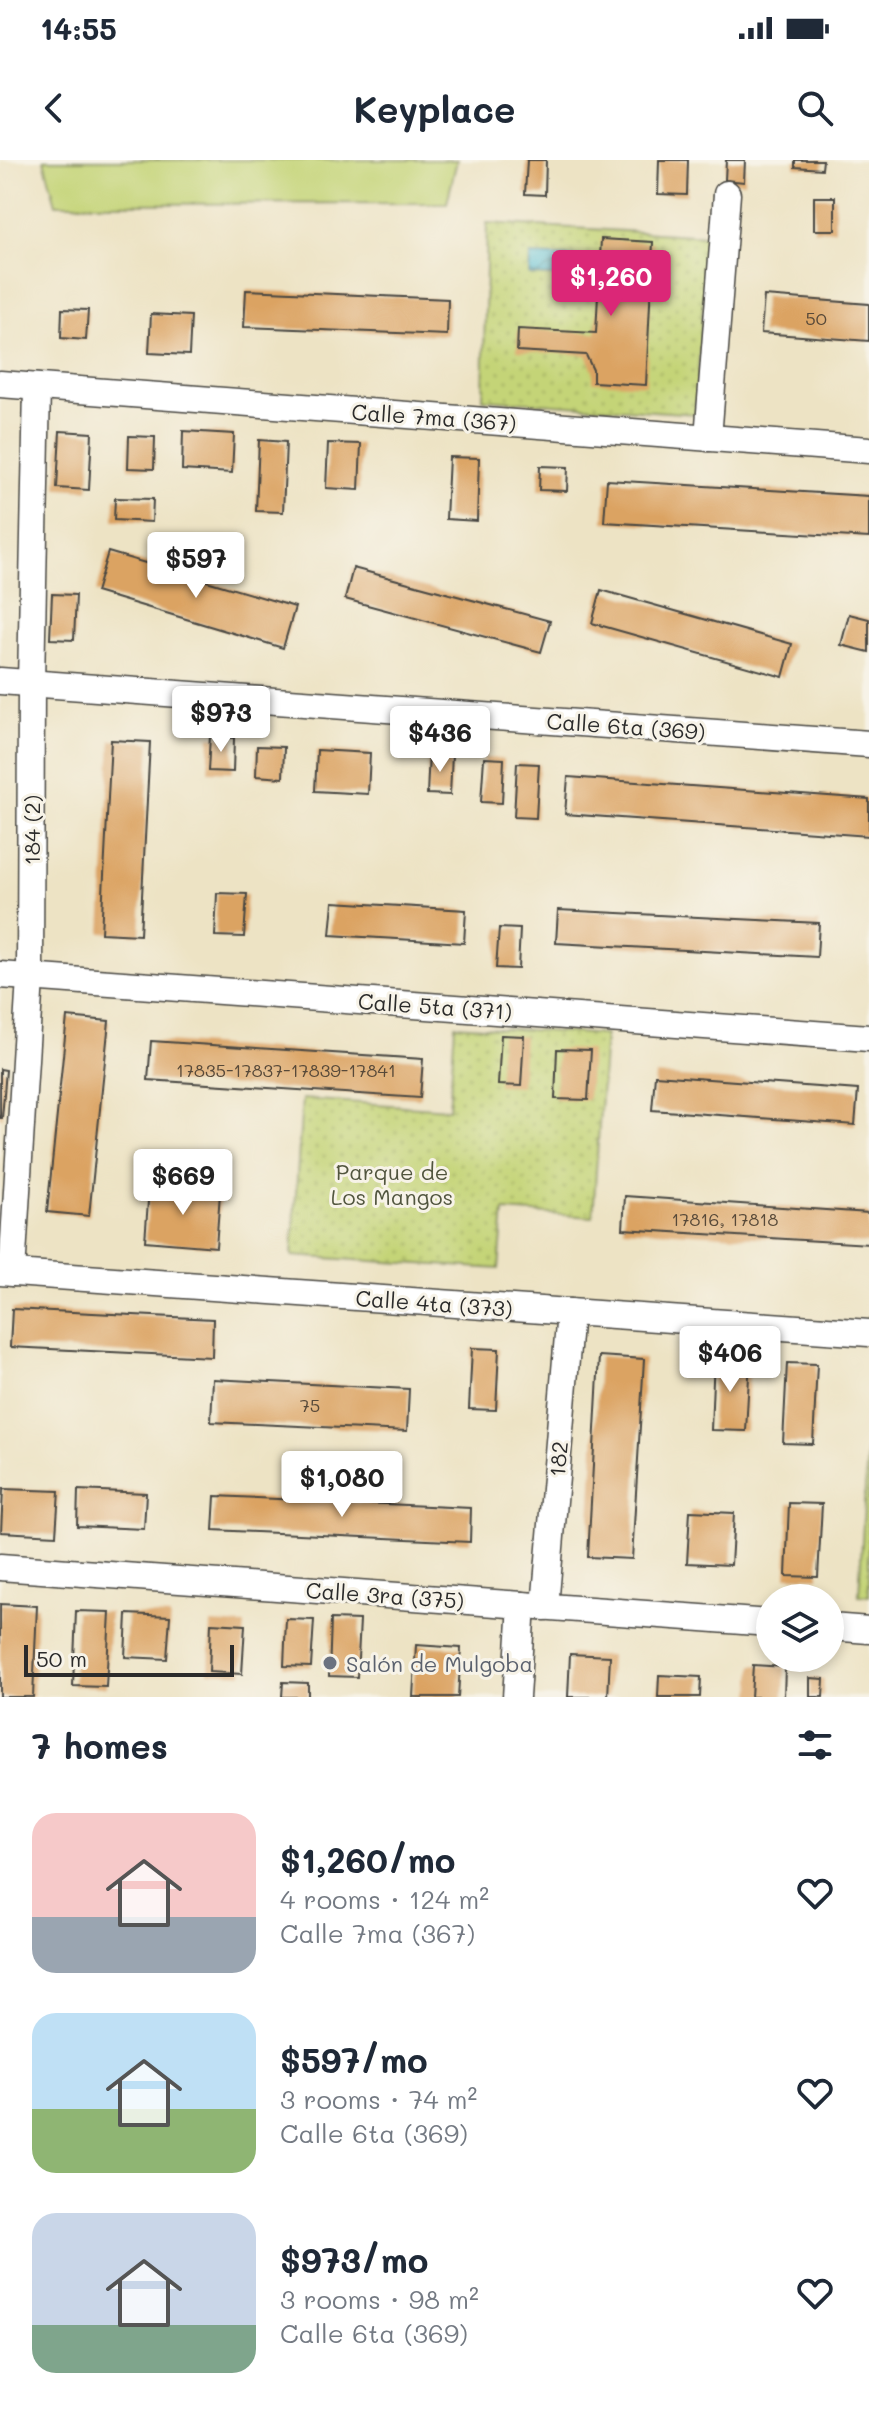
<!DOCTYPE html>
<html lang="en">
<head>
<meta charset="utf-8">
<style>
	body { margin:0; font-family:Mali,sans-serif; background:#f6f6f7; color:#1f2937; height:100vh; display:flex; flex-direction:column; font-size:30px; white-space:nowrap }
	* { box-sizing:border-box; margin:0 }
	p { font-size:26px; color:#747a83 }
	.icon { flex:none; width:44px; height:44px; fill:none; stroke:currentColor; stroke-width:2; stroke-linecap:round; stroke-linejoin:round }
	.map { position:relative; height:1537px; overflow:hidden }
	.drawer { display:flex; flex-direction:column; background:#fff; flex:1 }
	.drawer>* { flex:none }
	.buttons { position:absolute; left:756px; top:1424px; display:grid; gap:16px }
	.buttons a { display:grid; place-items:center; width:88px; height:88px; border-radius:50%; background:#fff; box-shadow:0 4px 12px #0003; font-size:40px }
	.scale { position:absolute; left:24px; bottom:20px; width:210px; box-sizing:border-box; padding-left:8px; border:4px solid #2b2b2b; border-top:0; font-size:22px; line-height:28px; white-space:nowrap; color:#2b2b2b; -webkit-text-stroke:6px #f7f3e8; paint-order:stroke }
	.price { position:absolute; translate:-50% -68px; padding:0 18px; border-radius:8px; background:#fff; color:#222; font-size:26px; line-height:52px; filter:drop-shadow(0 2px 4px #0008) }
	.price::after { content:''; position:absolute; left:50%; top:48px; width:24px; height:18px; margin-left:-12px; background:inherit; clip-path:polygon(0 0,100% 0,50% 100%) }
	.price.current { background:#db2777; color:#fff }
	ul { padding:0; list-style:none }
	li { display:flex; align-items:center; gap:24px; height:200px; padding:0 32px }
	li span { display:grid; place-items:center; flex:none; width:224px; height:160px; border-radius:24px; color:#555 }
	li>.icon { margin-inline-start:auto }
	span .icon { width:96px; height:96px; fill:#fffc; stroke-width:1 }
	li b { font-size:34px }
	h2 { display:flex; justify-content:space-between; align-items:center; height:96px; padding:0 32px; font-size:34px }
	.status { display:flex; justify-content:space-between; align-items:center; height:56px; padding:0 40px; background:#fff; direction:ltr }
	.status svg { height:22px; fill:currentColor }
	header { display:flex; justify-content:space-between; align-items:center; height:104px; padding:0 32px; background:#fff; font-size:36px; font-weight:700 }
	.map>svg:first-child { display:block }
</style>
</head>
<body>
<div class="status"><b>14:55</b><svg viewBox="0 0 49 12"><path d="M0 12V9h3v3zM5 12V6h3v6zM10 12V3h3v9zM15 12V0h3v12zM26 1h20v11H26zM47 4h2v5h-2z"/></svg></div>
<header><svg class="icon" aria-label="back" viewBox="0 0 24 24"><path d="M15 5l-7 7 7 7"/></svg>Keyplace<svg class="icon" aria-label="search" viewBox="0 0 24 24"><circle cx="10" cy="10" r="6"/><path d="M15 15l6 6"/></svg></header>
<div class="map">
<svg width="869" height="1537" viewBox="0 0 869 1537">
	<defs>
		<pattern id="park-dots" width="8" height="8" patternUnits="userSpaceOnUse" patternTransform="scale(2)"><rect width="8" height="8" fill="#c4d477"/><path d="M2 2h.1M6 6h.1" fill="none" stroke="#a9b667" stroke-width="1.8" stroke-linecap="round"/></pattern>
		<pattern id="water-waves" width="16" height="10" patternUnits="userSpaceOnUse" patternTransform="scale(2)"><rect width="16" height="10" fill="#58c0d5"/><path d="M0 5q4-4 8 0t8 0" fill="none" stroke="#499cad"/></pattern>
	</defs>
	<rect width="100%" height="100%" fill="#f7f3e8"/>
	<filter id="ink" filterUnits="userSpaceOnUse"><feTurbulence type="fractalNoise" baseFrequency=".0125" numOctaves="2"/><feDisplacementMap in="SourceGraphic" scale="16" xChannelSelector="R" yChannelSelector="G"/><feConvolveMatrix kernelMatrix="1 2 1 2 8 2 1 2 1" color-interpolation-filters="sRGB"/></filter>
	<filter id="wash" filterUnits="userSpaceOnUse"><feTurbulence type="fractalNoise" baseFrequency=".006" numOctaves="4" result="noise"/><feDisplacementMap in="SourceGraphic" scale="32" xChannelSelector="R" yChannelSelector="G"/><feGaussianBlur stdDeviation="1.8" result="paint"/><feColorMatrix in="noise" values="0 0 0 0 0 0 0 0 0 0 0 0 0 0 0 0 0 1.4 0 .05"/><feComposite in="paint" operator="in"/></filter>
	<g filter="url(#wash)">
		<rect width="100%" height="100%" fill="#ede3c4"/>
		<polygon fill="#c4d477" stroke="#788051" stroke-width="2" points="44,0 457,0 447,43 56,44"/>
		<g fill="url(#park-dots)" stroke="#788051" stroke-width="2">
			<polygon points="487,63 708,76 695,254 483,239"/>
			<polygon points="455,865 605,875 593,1057 504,1051 499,1109 292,1096 302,939 449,949"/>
			<polygon points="869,1256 869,1436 859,1435"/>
		</g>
		<polygon fill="url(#water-waves)" stroke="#427680" stroke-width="2" points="530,95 580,97 579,117 529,115"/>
		<g id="blocks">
			<g fill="#dba362">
				<polygon points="527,0 546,0 545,35 525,34"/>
				<polygon points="659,0 688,0 687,35 658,34"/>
				<polygon points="726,0 745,0 744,22 725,20"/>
				<polygon points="795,0 823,0 822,9 795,7"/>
				<rect x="814" y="37" width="21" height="33"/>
				<polygon points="601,79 653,82 646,225 593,222 593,210 586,195 517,191 518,169 596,173"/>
				<polygon points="246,130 448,139 447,175 244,167"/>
				<polygon points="764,136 869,144 869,181 761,173"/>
				<polygon points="62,149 88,150 86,180 61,178"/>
				<polygon points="151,154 191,156 189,195 149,193"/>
				<polygon points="60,271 92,273 89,330 57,328"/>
				<polygon points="183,271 234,274 232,313 182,310"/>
				<polygon points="129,276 155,277 154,309 128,308"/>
				<polygon points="259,280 286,282 283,352 256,351"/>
				<polygon points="328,283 361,284 359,330 326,328"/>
				<polygon points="449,297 479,298 477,361 446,359"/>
				<polygon points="540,306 568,307 567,331 539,330"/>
				<polygon points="607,320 869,336 869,378 604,362"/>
				<polygon points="115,338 153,339 152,362 114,360"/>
				<polygon points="108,392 295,447 283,488 96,432"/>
				<polygon points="353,408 550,461 541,492 345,439"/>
				<polygon points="601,430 792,484 783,517 592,463"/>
				<polygon points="52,434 76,435 74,480 50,479"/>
				<polygon points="849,454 869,459 869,492 841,485"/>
				<polygon points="210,576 234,578 233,612 208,611"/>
				<polygon points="111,580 150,582 140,775 101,773"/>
				<polygon points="257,586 284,587 283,618 256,616"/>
				<polygon points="317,590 370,593 368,634 315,631"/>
				<polygon points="429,593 452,594 450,635 427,634"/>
				<polygon points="484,598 504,599 502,643 481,642"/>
				<polygon points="517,603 539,604 536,658 514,657"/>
				<polygon points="568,617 869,639 869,676 565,654"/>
				<polygon points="217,733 247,734 244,777 215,776"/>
				<polygon points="333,742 466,750 464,783 330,775"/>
				<polygon points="558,750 819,763 817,797 556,783"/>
				<polygon points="499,768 520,769 518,809 496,808"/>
				<polygon points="67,857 109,861 89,1056 47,1052"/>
				<polygon points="501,875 524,876 521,926 498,925"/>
				<polygon points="151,881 423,899 420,938 148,920"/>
				<polygon points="557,889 591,890 588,940 555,939"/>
				<polygon points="0,909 6,910 2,958 0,958"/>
				<polygon points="655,915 858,930 855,965 652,950"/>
				<polygon points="149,1028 220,1033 216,1087 145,1081"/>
				<polygon points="625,1036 869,1053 869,1084 623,1069"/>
				<polygon points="12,1149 213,1159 212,1197 10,1187"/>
				<polygon points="472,1188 499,1189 496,1250 469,1249"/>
				<polygon points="599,1196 644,1199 632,1399 588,1397"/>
				<polygon points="714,1196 750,1198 746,1271 711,1270"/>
				<polygon points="787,1203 817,1204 813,1284 783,1283"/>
				<polygon points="213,1219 409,1229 407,1271 211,1262"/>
				<polygon points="3,1329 59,1331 56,1375 1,1372"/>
				<polygon points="78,1330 146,1333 144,1369 77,1366"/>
				<polygon points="215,1336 471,1348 470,1382 213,1370"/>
				<polygon points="789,1343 822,1344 818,1417 786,1416"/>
				<polygon points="690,1351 734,1353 731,1405 687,1403"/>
				<polygon points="0,1444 37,1446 33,1537 0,1537"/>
				<polygon points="76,1451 110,1452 106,1527 73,1526"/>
				<polygon points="127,1454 170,1456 167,1499 125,1497"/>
				<polygon points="286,1459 314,1460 311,1507 284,1506"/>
				<polygon points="331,1459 360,1460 357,1517 329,1516"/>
				<polygon points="211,1463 245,1465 242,1514 209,1512"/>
				<polygon points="416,1485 461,1488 458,1537 413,1537"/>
				<polygon points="570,1494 610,1496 608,1537 568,1537"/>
				<polygon points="753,1505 785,1507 784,1537 751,1537"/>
				<polygon points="659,1515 701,1517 700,1537 658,1537"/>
				<polygon points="810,1518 824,1519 823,1537 810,1537"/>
				<polygon points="283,1522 308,1523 308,1537 282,1537"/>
			</g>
		</g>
	</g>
	<g filter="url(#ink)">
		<use href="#blocks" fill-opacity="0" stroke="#484742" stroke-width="2"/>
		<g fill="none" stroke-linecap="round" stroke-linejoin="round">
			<g stroke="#484742" stroke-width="29">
				<g id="street">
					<polyline points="0,224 869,290"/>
					<polyline points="708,278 727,34"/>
					<polyline points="0,521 869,584"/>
					<polyline points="0,815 869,878"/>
					<polyline points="0,1112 869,1173"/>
					<polyline points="12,1113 30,818 31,523 37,227"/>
					<polyline points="0,1407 770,1463"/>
					<polyline points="545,1447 570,1152"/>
					<polyline points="830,1467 869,1470"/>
					<polyline points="516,1537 522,1445"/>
				</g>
			</g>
			<use href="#street" stroke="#fff" stroke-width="26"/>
		</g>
	</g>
	<circle fill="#6b7280" stroke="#f7f3e8" stroke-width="3" cx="330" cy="1503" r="8"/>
	<g text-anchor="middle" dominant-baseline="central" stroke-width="6" stroke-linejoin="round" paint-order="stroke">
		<g font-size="18" fill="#574939">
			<text x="816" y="158">50</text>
			<text x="286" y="910">17835-17837-17839-17841</text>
			<text x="725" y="1059">17816, 17818</text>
			<text x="310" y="1245">75</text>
		</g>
		<g font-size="22" fill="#2b2b2b" stroke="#f7f3e8">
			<text transform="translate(434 257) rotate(4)">Calle 7ma (367)</text>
			<text transform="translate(626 566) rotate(4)">Calle 6ta (369)</text>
			<text transform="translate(31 670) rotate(-90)">184 (2)</text>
			<text transform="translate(435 846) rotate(4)">Calle 5ta (371)</text>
			<text transform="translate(434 1143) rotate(4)">Calle 4ta (373)</text>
			<text transform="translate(558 1299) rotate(-85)">182</text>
			<text transform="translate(385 1435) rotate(4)">Calle 3ra (375)</text>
		</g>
		<g font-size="22" fill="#51553e" stroke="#f7f3e8">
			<text x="392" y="1011">Parque de<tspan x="392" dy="25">Los Mangos</tspan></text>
		</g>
		<g font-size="22" fill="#5b616d" stroke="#f7f3e8" text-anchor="start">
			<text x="346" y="1503">Salón de Mulgoba</text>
		</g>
	</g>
</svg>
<div class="buttons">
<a><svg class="icon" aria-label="layers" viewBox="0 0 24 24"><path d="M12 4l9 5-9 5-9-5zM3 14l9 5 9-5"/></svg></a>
</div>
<div class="scale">50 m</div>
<b class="price current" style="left:611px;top:158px">$1,260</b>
<b class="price" style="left:196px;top:440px">$597</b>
<b class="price" style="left:221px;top:594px">$973</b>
<b class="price" style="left:440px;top:614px">$436</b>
<b class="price" style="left:183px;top:1057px">$669</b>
<b class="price" style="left:730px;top:1234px">$406</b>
<b class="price" style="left:342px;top:1359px">$1,080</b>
</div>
<section class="drawer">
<h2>7 homes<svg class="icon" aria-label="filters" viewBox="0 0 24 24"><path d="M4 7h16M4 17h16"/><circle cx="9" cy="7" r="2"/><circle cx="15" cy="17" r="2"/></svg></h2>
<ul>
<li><span style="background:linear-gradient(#f6c9c9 65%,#9aa5b1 0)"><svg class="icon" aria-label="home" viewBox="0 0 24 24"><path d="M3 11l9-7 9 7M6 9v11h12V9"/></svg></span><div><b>$1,260/mo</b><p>4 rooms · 124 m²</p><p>Calle 7ma (367)</p></div><svg class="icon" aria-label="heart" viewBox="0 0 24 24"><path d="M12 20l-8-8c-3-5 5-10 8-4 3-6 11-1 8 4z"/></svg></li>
<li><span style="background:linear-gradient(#bfe0f5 60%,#8fb573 0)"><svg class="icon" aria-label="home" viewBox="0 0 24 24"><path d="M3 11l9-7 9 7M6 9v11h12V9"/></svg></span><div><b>$597/mo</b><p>3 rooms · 74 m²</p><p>Calle 6ta (369)</p></div><svg class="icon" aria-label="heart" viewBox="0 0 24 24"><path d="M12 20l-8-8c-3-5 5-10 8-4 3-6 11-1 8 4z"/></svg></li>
<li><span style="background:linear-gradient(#c9d6e8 70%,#7fa58c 0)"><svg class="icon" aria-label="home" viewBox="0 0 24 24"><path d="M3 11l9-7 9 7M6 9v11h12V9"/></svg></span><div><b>$973/mo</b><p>3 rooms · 98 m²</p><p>Calle 6ta (369)</p></div><svg class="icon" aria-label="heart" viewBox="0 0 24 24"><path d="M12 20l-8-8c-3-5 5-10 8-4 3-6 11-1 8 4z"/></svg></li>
</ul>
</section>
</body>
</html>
